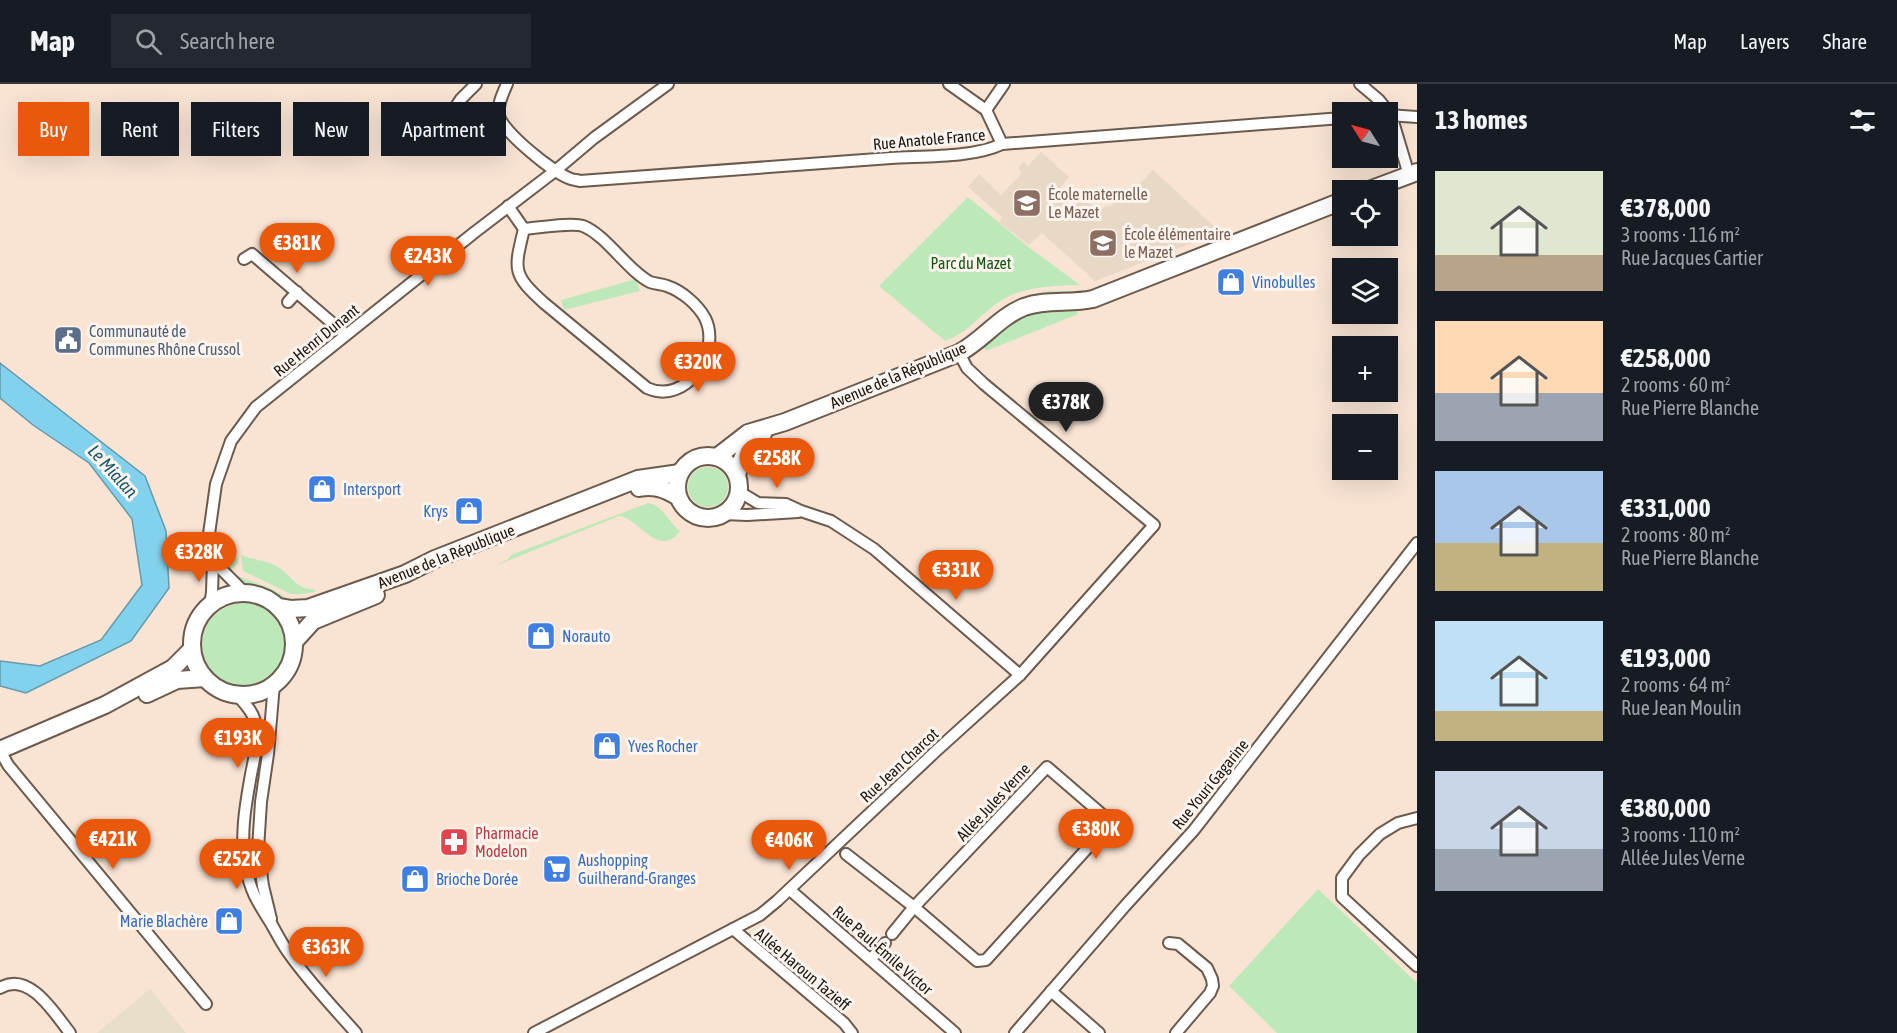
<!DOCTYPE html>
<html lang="en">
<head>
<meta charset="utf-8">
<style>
	body { margin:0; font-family:"Asap Condensed",sans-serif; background:#242831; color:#f1f3f6; height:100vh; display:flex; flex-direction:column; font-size:22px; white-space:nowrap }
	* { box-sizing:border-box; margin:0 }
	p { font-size:20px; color:#9ea1a6 }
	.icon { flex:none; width:33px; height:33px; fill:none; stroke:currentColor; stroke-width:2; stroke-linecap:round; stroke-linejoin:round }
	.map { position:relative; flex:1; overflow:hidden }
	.panel { display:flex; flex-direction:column; background:#171b24; width:480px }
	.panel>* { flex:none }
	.banner { position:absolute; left:18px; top:18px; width:570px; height:54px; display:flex; gap:12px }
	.needle { width:39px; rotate:306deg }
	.controls { position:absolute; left:1332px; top:18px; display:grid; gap:12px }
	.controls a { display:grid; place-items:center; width:66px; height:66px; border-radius:0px; background:#171b24; box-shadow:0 6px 24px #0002; font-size:30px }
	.price { position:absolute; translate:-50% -51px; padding:0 14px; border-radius:21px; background:#ea580c; color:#fff; font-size:20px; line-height:39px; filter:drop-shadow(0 2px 3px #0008) }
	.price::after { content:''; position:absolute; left:50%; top:36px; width:18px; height:14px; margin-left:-9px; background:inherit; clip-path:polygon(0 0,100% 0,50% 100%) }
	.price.on { background:#222; color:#fff }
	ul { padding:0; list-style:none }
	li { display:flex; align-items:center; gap:18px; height:150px; padding:0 18px }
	li span { display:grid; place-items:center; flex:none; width:168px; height:120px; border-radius:0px; color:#555 }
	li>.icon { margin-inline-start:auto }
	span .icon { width:72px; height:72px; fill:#fffc; stroke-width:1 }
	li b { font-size:26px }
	h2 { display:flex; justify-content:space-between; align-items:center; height:72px; padding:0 18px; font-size:26px }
	.pill { padding:0 21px; border-radius:0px; background:#171b24; box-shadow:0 6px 24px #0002; font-size:21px; line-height:54px }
	.pill.on { background:#ea580c; color:#fff }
	header { display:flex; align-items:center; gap:36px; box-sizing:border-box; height:84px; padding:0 30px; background:#171b24; border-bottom:2px solid #363941 }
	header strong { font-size:28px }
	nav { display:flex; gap:33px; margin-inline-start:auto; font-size:21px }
	.search { width:420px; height:54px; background:#242831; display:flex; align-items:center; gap:15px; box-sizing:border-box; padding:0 21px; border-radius:0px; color:#9ea1a6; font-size:22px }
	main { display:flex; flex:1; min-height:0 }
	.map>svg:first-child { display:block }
</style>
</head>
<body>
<header>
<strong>Map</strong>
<div class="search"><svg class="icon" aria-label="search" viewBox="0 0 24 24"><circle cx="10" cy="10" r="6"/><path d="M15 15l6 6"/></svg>Search here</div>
<nav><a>Map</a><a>Layers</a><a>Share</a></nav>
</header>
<main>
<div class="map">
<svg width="1417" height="949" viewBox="0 0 1417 949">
	<rect width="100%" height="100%" fill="#f9e4d4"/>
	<polygon fill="#e8dec9" points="150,905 186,949 97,949"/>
	<polygon fill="#e8d8c6" points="1041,68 1069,93 1056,108 1073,124 1083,113 1097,126 1112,121 1123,108 1128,112 1153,86 1220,148 1095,197 1042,149 1029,161 999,138 1002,133 968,103 979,90 1001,111 1022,89 1018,84 1024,78 1028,82"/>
	<g fill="#bde9ba">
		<path d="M 968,113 L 1027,162 L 1080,201 C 1054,202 1025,202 1002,216 C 979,230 972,247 945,257 L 879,202 Z"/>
		<polygon points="636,195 640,207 564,226 561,216"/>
		<path d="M 1049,207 L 1072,207 L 1079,209 L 973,252 L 972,249 C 997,225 1013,213 1049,207 Z"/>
		<polygon points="1077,224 1078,230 986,267 983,262 1010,238 1033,227"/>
		<circle cx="708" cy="403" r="20"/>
		<path d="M 648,419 C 663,421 668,438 680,447 C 659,476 639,434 619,432 L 495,482 L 508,475 L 511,471 Z"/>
		<polygon points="215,453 221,456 238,475 238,479 230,486 220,471"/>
		<path d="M 241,471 C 253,476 267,476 278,483 C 291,491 298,507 314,505 L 315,508 L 301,510 L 291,510 L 243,487 Z"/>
		<polygon points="233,490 270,504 289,515 301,516 312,514 308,517 283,517 265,507 247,501"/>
		<circle cx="244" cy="561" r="42"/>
		<polygon points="1318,805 1417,899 1417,949 1277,949 1229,902"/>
	</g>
	<polygon fill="#83d2ed" stroke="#649aab" stroke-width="1.5" points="0,279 145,392 166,447 169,504 131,557 26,609 0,602 0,577 40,582 101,556 142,501 132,435 89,379 33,341 0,314"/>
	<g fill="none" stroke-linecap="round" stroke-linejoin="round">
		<g stroke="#6c5b4d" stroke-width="14">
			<g id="minor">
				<path d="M 507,0 C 503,9 497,21 499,31 C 501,47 555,90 571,95 C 574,96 577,96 580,97 L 891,74 C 923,72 973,74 1002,60 L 1342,34"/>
				<polyline points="949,0 986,26 1002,60"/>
				<polyline points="1360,0 1379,16 1391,31 1409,91"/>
				<polyline points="986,26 1004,0"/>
				<polyline points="1388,31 1417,33"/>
				<polyline points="447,36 461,15 476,0"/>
				<path d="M 508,122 L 524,145 C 514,186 512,190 544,219 L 647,304 C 686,322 722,268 705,234 C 698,221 682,207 667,202 C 662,200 655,200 650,198 C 628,187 606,151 583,142 C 572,138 537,144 524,145"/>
				<polyline points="244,175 252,170 345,250"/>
				<polyline points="288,218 297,208"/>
				<polyline points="738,407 758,419 786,420 801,427 831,437 874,465 1020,591"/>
				<polyline points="724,430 747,431 798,428"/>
				<polyline points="213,477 246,510"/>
				<polyline points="210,522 212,508 213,477 209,450 216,400 231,357 256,323 475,148 555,87 594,54 668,0"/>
				<path d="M 237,611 C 244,619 252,626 255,637 C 260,655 253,678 250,696 C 245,724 240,754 246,783 C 250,808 259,820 272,841 C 277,850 282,860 288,868 C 308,897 333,923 356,949"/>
				<polyline points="0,666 8,681 206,920"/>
				<polyline points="1417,734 1398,739 1380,750 1359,771 1342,794 1342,813 1417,882"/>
				<polyline points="846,770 914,823 977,877 986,876 1101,749 1105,733 1047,683 914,823 892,850"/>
				<polyline points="790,806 955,949"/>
				<polyline points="271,835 263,802 258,765 261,718 268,670 274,600"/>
				<polyline points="733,845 844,939 852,949"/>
				<polyline points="1169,859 1178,860 1207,884 1212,895 1213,902 1210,909 1176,949"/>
				<polyline points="871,875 885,859"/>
				<path d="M 0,904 C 29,886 55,930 70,949"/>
				<polyline points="1051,907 1099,949"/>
				<polyline points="534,949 733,845 760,831 777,817 936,667 1020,591 1154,441 984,300 967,284 959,269"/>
				<polyline points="1015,949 1125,822 1194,746 1417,459"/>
			</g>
		</g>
		<g stroke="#6c5b4d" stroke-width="20">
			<g id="primary">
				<polyline points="1369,106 1417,88"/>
				<circle cx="708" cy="403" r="31"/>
				<path d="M 717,373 L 748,349 L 785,338 L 959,269 C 983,256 999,233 1024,223 C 1046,215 1070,220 1093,215 L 1342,117"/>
				<path d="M 737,391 C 742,372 746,361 763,350"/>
				<path d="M 639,404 C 654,401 665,405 678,413"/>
				<circle cx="243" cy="560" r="51"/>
				<polyline points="278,523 291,525 308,524 405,490 435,475 638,395 680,389"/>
				<polyline points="294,558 313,537 376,511"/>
				<polyline points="147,610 177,596 205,594"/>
				<polyline points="0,666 105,621 173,584 192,565"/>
			</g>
		</g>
		<use href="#minor" stroke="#fff" stroke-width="10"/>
		<use href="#primary" stroke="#fff" stroke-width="16"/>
	</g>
	<defs>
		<g id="school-square" transform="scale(1.5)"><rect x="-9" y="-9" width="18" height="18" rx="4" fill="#8d6e63" stroke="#fdf4ee"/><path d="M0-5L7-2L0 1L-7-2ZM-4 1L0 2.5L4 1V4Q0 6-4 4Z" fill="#fff"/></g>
		<g id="shop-square" transform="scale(1.5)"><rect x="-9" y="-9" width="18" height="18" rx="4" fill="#3f7fe0" stroke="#fdf4ee"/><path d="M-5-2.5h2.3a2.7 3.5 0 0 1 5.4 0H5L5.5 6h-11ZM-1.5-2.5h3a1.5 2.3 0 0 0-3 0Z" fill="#fff"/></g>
		<g id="civic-square" transform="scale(1.5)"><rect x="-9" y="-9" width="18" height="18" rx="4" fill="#5c6f8a" stroke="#fdf4ee"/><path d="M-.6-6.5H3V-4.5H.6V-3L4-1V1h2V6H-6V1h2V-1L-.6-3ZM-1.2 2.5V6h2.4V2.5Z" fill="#fff"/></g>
		<g id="pharmacy-square" transform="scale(1.5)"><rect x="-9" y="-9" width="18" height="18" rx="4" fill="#e0444e" stroke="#fdf4ee"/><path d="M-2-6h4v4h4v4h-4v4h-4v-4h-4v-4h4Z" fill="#fff"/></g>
		<g id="supermarket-square" transform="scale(1.5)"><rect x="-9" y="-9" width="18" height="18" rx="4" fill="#3f7fe0" stroke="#fdf4ee"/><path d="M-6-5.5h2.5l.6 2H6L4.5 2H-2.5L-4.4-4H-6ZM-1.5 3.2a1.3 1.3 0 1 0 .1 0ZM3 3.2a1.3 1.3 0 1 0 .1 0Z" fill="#fff"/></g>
	</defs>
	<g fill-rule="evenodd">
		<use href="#school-square" x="1027" y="119"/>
		<use href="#school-square" x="1103" y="159"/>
		<use href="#shop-square" x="1231" y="198"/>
		<use href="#civic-square" x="68" y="256"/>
		<use href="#shop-square" x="322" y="405"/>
		<use href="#shop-square" x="469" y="427"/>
		<use href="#shop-square" x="541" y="552"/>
		<use href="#shop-square" x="607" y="662"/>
		<use href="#pharmacy-square" x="454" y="758"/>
		<use href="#supermarket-square" x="557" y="785"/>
		<use href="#shop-square" x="415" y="795"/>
		<use href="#shop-square" x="229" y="837"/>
	</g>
	<g text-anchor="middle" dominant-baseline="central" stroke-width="6" stroke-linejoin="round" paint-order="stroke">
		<g font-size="16" fill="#1d1610" stroke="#fdf4ee">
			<text transform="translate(929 55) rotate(-5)">Rue Anatole France</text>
			<text transform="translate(316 256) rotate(-39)">Rue Henri Dunant</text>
			<text transform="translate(898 291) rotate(-23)">Avenue de la République</text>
			<text transform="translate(446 472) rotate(-22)">Avenue de la République</text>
			<text transform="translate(899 681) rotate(-43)">Rue Jean Charcot</text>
			<text transform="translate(1210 700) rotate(-51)">Rue Youri Gagarine</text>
			<text transform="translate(993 718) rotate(-47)">Allée Jules Verne</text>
			<text transform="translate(883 866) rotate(41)">Rue Paul-Émile Victor</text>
			<text transform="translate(803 885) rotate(40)">Allée Haroun Tazieff</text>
		</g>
		<g font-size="16" fill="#785e54" stroke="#fdf4ee" text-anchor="start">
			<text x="1048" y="110">École maternelle<tspan x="1048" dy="18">Le Mazet</tspan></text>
			<text x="1124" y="150">École élémentaire<tspan x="1124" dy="18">le Mazet</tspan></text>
		</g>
		<g font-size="16" fill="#165715" stroke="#fdf4ee">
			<text x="971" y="179">Parc du Mazet</text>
		</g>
		<g font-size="16" fill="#366cbe" stroke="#fdf4ee" text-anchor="start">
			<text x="1252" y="198">Vinobulles</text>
			<text x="343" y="405">Intersport</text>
			<text x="448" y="427" text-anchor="end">Krys</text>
			<text x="562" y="552">Norauto</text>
			<text x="628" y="662">Yves Rocher</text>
			<text x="578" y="776">Aushopping<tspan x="578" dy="18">Guilherand-Granges</tspan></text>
			<text x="436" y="795">Brioche Dorée</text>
			<text x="208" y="837" text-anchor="end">Marie Blachère</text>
		</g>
		<g font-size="16" fill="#4e5e75" stroke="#fdf4ee" text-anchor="start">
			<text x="89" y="247">Communauté de<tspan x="89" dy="18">Communes Rhône Crussol</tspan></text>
		</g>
		<g font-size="16" fill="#be3a42" stroke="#fdf4ee" text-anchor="start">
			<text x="475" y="749">Pharmacie<tspan x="475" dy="18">Modelon</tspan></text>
		</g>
		<g font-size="18" font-style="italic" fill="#16576a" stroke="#fdf4ee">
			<text transform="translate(113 387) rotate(48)">Le Mialan</text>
		</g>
	</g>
</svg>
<div class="controls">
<a><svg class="needle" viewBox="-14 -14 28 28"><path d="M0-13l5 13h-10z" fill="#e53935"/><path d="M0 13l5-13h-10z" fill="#9ea1a6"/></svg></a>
<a><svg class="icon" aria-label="locate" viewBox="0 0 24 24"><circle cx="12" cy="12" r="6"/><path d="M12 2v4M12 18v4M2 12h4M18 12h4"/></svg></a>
<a><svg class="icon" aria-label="layers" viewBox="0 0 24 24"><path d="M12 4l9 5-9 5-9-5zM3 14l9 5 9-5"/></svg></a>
<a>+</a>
<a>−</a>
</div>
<b class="price" style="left:297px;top:190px">€381K</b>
<b class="price" style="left:428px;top:203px">€243K</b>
<b class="price" style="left:698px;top:309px">€320K</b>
<b class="price on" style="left:1066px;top:349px">€378K</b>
<b class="price" style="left:777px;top:405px">€258K</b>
<b class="price" style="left:199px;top:499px">€328K</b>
<b class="price" style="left:956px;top:517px">€331K</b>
<b class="price" style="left:238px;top:685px">€193K</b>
<b class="price" style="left:1096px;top:776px">€380K</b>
<b class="price" style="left:113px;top:786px">€421K</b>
<b class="price" style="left:789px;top:787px">€406K</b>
<b class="price" style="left:237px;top:806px">€252K</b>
<b class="price" style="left:326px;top:894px">€363K</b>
<div class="banner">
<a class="pill on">Buy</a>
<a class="pill">Rent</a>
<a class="pill">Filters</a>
<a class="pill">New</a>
<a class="pill">Apartment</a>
</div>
</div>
<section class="panel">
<h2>13 homes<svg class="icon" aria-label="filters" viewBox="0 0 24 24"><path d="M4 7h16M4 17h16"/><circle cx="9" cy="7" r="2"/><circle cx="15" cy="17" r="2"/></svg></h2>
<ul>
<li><span style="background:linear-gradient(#dfe7d0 70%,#b9a48a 0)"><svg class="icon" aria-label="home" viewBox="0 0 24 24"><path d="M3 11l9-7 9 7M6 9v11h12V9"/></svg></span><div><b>€378,000</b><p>3 rooms · 116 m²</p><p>Rue Jacques Cartier</p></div></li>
<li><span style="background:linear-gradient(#ffd9b3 60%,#9aa5b1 0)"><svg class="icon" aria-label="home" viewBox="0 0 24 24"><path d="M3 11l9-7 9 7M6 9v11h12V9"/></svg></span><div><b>€258,000</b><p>2 rooms · 60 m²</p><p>Rue Pierre Blanche</p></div></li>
<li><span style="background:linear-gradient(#a9c7e8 60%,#c2b280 0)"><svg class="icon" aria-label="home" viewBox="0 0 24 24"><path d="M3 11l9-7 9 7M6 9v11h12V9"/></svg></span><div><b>€331,000</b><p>2 rooms · 80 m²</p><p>Rue Pierre Blanche</p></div></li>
<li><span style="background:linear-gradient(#bfe0f5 75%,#c2b280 0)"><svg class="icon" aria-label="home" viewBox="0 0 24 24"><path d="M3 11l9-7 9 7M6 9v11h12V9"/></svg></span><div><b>€193,000</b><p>2 rooms · 64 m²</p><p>Rue Jean Moulin</p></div></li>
<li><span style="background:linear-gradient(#c9d6e8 65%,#9aa5b1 0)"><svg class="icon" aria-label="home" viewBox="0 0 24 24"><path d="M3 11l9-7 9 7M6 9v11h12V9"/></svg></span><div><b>€380,000</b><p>3 rooms · 110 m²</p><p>Allée Jules Verne</p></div></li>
</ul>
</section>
</main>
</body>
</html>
